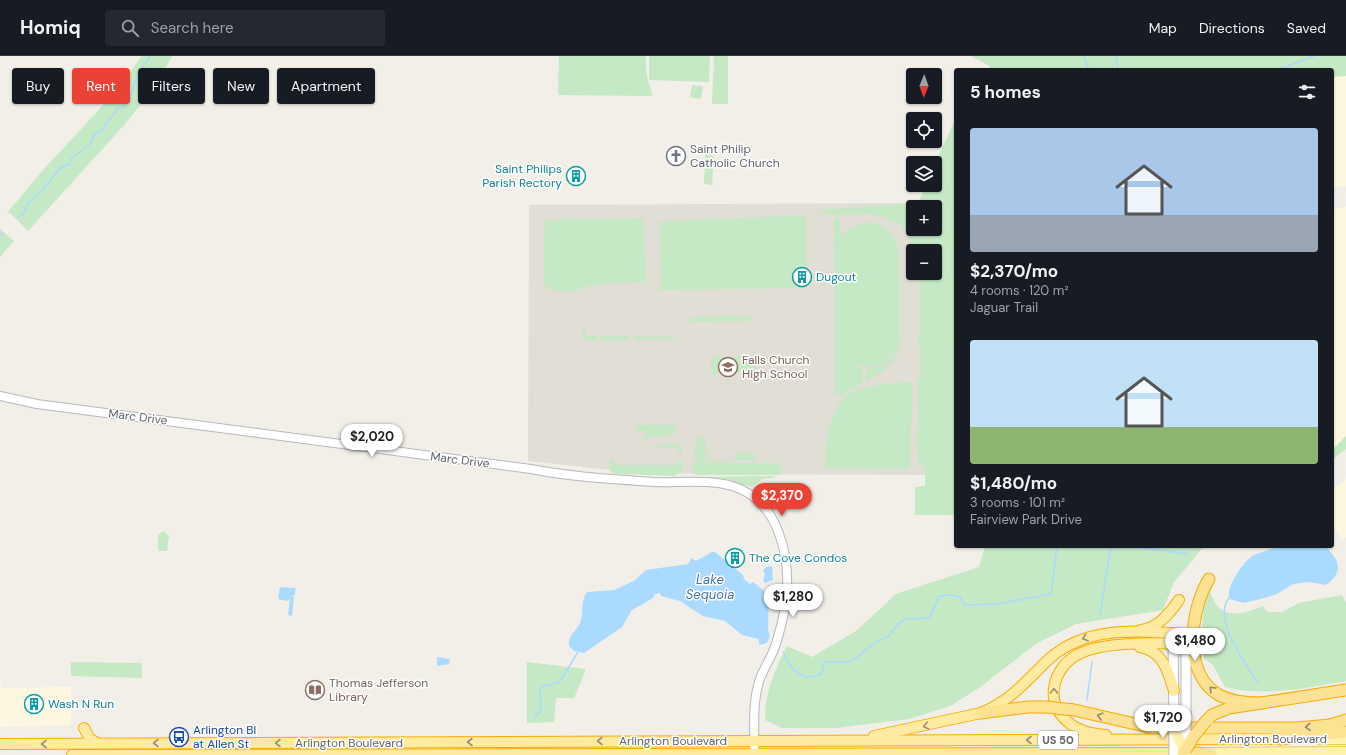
<!DOCTYPE html>
<html lang="en">
<head>
<meta charset="utf-8">
<style>
	body { margin:0; font-family:"DM Sans",sans-serif; background:#242831; color:#f1f3f6; height:100vh; display:flex; flex-direction:column; font-size:15px; white-space:nowrap }
	* { box-sizing:border-box; margin:0 }
	p { font-size:13px; color:#9ea1a6 }
	.icon { flex:none; width:22px; height:22px; fill:none; stroke:currentColor; stroke-width:2; stroke-linecap:round; stroke-linejoin:round }
	.map { position:relative; flex:1; overflow:hidden }
	.sheet { position:absolute; left:954px; top:12px; width:380px; height:480px; display:flex; flex-direction:column; background:#171b24; border-radius:4px; box-shadow:0 1px 3px #0004 }
	.sheet>* { flex:none }
	.top-card { position:absolute; left:12px; top:12px; width:380px; height:36px; display:flex; gap:8px }
	.needle { width:26px; rotate:181deg }
	.controls { position:absolute; left:906px; top:12px; display:grid; gap:8px }
	.controls a { display:grid; place-items:center; width:36px; height:36px; border-radius:4px; background:#171b24; box-shadow:0 1px 3px #0004; font-size:20px }
	.price { position:absolute; translate:-50% -34px; padding:0 9px; border-radius:14px; background:#fff; color:#222; font-size:13px; line-height:26px; filter:drop-shadow(0 1px 2px #0008) }
	.price::after { content:''; position:absolute; left:50%; top:24px; width:12px; height:9px; margin-left:-6px; background:inherit; clip-path:polygon(0 0,100% 0,50% 100%) }
	.price.current { background:#ea4335; color:#fff }
	ul { padding:0; list-style:none }
	li { display:grid; align-content:center; gap:8px; height:212px; padding:0 16px }
	li span { display:grid; place-items:center; height:124px; border-radius:4px; color:#555 }
	li>.icon { margin-inline-start:auto }
	span .icon { width:72px; height:72px; fill:#fffc; stroke-width:1 }
	li b { font-size:17px }
	h2 { display:flex; justify-content:space-between; align-items:center; height:48px; padding:0 16px; font-size:17px }
	.pill { padding:0 14px; border-radius:4px; background:#171b24; box-shadow:0 1px 3px #0004; font-size:14px; line-height:36px }
	.pill.current { background:#ea4335; color:#fff }
	header { display:flex; align-items:center; gap:24px; box-sizing:border-box; height:56px; padding:0 20px; background:#171b24; border-bottom:1px solid #363941 }
	header strong { font-size:19px }
	nav { display:flex; gap:22px; margin-inline-start:auto; font-size:14px }
	.search { width:280px; height:36px; background:#242831; display:flex; align-items:center; gap:10px; box-sizing:border-box; padding:0 14px; border-radius:4px; color:#9ea1a6; font-size:15px }
	.map>svg:first-child { display:block }
</style>
</head>
<body>
<header>
<strong>Homiq</strong>
<div class="search"><svg class="icon" aria-label="search" viewBox="0 0 24 24"><circle cx="10" cy="10" r="6"/><path d="M15 15l6 6"/></svg>Search here</div>
<nav><a>Map</a><a>Directions</a><a>Saved</a></nav>
</header>
<div class="map">
<svg width="1346" height="699" viewBox="0 0 1346 699">
	<rect width="100%" height="100%" fill="#f1efe8"/>
	<g fill="#fef7e0">
		<polygon points="1346,0 1346,130 1332,132 1332,14"/>
		<polygon points="1346,151 1346,388 1332,399 1332,153"/>
		<polygon points="1346,423 1346,481 1343,483 1332,469 1332,434"/>
		<polygon points="0,611 1,632 71,631 71,669 0,671"/>
	</g>
	<polygon fill="#e1ded6" points="930,147 913,151 913,173 929,195 913,195 913,217 929,217 925,419 702,418 628,416 528,405 529,149"/>
	<g fill="#c5e8c5" fill-rule="evenodd">
		<polygon points="142,0 172,0 156,29 125,68 28,175 9,156 6,158 44,113 118,33"/>
		<path d="M 559,0 L 646,0 C 645,15 648,26 653,40 L 558,39 Z"/>
		<polygon points="649,0 710,0 709,26 649,24"/>
		<polygon points="714,0 728,0 728,48 712,48"/>
		<polygon points="971,0 1346,0 1346,20 1332,21 1332,14 988,14 990,10"/>
		<polygon points="692,29 703,30 701,43 690,41"/>
		<path d="M 956,62 L 956,459 L 915,459 L 915,431 L 925,430 L 925,413 L 918,404 L 916,375 L 919,373 L 917,325 L 920,323 L 919,300 L 922,296 L 918,286 L 920,277 L 921,238 L 919,219 L 920,217 L 935,217 L 935,195 L 916,195 L 901,168 L 880,160 L 869,158 L 831,159 L 815,154 L 918,147 L 926,129 L 935,129 L 935,108 ZM 913,151 L 935,151 L 935,173 L 913,173 Z"/>
		<polygon points="705,99 714,100 712,129 704,128"/>
		<polygon points="806,159 807,232 659,234 661,226 659,166"/>
		<path d="M 643,162 L 646,225 C 632,227 619,226 606,227 C 583,229 565,244 544,229 L 545,164 Z"/>
		<path d="M 834,162 L 840,162 L 841,180 C 867,157 895,164 899,200 L 899,280 C 894,310 874,317 848,306 L 863,313 L 863,326 L 846,337 L 835,339 Z"/>
		<polygon points="0,173 14,185 0,201"/>
		<polygon points="750,260 753,263 751,265 689,266 692,261"/>
		<polygon points="583,269 585,270 585,280 596,280 597,284 583,284"/>
		<polygon points="601,280 628,280 629,284 600,284"/>
		<polygon points="635,280 674,281 677,283 634,284"/>
		<path d="M 901,281 C 905,300 880,318 866,326 L 866,313 C 885,312 898,301 901,281 Z"/>
		<polygon points="750,300 755,302 755,318 733,317 734,301"/>
		<polygon points="711,301 731,301 732,317 711,318"/>
		<path d="M 912,326 L 910,410 L 908,413 L 825,412 C 826,391 827,364 840,346 C 853,328 892,327 912,326 Z"/>
		<polygon points="636,369 675,369 675,378 641,383 641,380 646,380 646,375 640,375 640,378 638,378"/>
		<polygon points="701,379 705,383 705,406 695,406 695,386"/>
		<polygon points="1346,380 1346,393 1332,404 1332,394"/>
		<polygon points="674,388 682,392 682,397 679,398 678,392 646,392"/>
		<polygon points="707,394 709,394 709,404 732,404 732,405 707,406"/>
		<polygon points="735,397 754,397 755,404 735,404"/>
		<path d="M 610,404 L 614,405 L 615,409 L 678,409 L 680,404 L 682,405 C 685,412 680,418 674,420 L 619,418 L 612,417 L 609,414 Z"/>
		<polygon points="693,407 777,407 781,409 781,418 777,419 696,419 692,415"/>
		<polygon points="696,421 772,420 777,421 763,423 751,431 724,423"/>
		<polygon points="163,475 169,480 167,495 158,495 158,479"/>
		<path d="M 985,490 L 1204,490 L 1174,526 L 1163,554 L 1076,568 L 1037,587 L 979,632 L 950,650 L 909,663 L 836,672 L 782,672 L 765,664 C 765,636 774,615 787,590 L 812,601 L 856,575 L 896,538 L 979,511 Z"/>
		<path d="M 1209,535 C 1212,540 1215,548 1219,552 C 1232,563 1250,555 1263,550 L 1267,556 L 1282,556 L 1299,547 L 1342,539 L 1346,547 L 1346,625 C 1306,632 1265,641 1225,631 L 1213,609 L 1204,603 C 1202,581 1200,555 1209,535 Z"/>
		<polygon points="71,606 142,607 142,622 71,620"/>
		<polygon points="527,606 586,613 574,642 556,642 554,666 527,667"/>
	</g>
	<g fill="#aadaff">
		<path d="M 1278,490 L 1325,490 C 1339,504 1345,515 1326,529 L 1309,526 L 1300,527 L 1291,529 L 1277,538 L 1261,543 L 1243,547 L 1230,543 C 1224,533 1244,504 1254,499 C 1262,495 1270,495 1278,490 Z"/>
		<path d="M 712,496 L 715,496 L 743,519 L 744,523 L 750,528 L 753,526 L 769,539 L 768,575 L 770,579 L 767,587 L 759,589 L 759,583 L 742,579 L 725,565 L 703,560 L 680,545 L 661,540 L 660,537 L 655,538 L 653,542 L 632,554 L 622,571 L 584,597 L 574,595 L 569,590 C 568,578 576,576 580,567 C 584,557 580,545 587,536 L 614,534 L 634,525 L 646,514 L 688,508 L 692,502 L 696,505 Z"/>
		<polygon points="772,510 773,524 765,527 763,525 765,518 763,515 766,511"/>
		<polygon points="280,531 296,532 294,540 290,540 294,541 292,560 288,559 290,542 288,545 278,543"/>
		<polygon points="437,601 450,603 449,608 437,610"/>
	</g>
	<g fill="none" stroke-linecap="round" stroke-linejoin="round">
		<g stroke="#aadaff" stroke-width="1.5">
			<polyline points="1084,0 1089,14"/>
			<polyline points="1116,0 1118,14"/>
			<polyline points="1277,14 1314,0"/>
			<path d="M 18,161 L 24,157 L 27,148 L 42,135 L 60,112 L 70,108 L 71,103 L 90,88 L 95,77 L 102,75 C 105,66 113,61 118,52 L 124,51 L 125,46 L 130,43 L 137,20 L 150,0"/>
			<polyline points="0,178 4,178"/>
			<polyline points="1111,492 1134,491 1188,498"/>
			<path d="M 1229,542 C 1212,563 1246,608 1258,627"/>
			<polyline points="1100,559 1111,490"/>
			<polyline points="783,596 792,613 806,621 816,620 821,618 825,606 846,606 856,602 874,587 888,581 899,567 906,563 930,562 939,540 950,539 960,541 965,549 997,548 1051,538 1057,490"/>
			<polyline points="1087,644 1092,606"/>
			<polyline points="535,662 541,653 540,633 546,629 559,627 578,596"/>
		</g>
		<g stroke="#b5b8bc" stroke-width="10">
			<path id="tertiary" d="M 0,340 L 37,348 L 531,413 C 571,421 613,423 654,426 C 679,427 708,423 732,430 C 780,444 791,503 786,546 C 783,562 780,578 774,593 C 770,604 762,615 759,626 C 752,648 755,675 754,698"/>
		</g>
		<g stroke="#b6babf" stroke-width="11">
			<g id="secondary">
				<polyline points="1173,581 1174,666"/>
				<polyline points="1186,582 1186,666"/>
			</g>
		</g>
		<g stroke="#f2c960" stroke-width="12">
			<g id="primary">
				<polyline points="1318,683 1346,683"/>
				<polyline points="1204,697 1346,696"/>
			</g>
		</g>
		<g stroke="#f9ab00" stroke-width="12">
			<g id="trunk">
				<path d="M 1141,574 C 1159,571 1169,558 1179,544"/>
				<path d="M 1140,591 C 1163,595 1168,615 1174,635"/>
				<polyline points="84,672 90,683 97,687"/>
				<path d="M 1106,679 C 1093,678 1077,675 1067,665 C 1044,646 1053,612 1077,599 C 1101,585 1157,587 1185,588"/>
				<path d="M 874,680 L 981,657 C 1012,644 1026,625 1049,603 C 1087,569 1138,575 1186,578"/>
				<polyline points="0,688 1280,683"/>
				<polyline points="72,699 1198,697"/>
			</g>
		</g>
		<g stroke="#f9ab00" stroke-width="13">
			<g id="motorway">
				<path d="M 1209,523 C 1190,554 1182,618 1219,639 C 1232,646 1247,647 1261,647"/>
				<polyline points="1074,654 1153,672 1298,672 1330,669 1346,664"/>
				<polyline points="981,657 1028,651 1046,651"/>
				<polyline points="1206,665 1212,659 1229,652 1346,634"/>
				<polyline points="1280,683 1346,676"/>
				<polyline points="1198,697 1211,699"/>
			</g>
		</g>
		<use href="#tertiary" stroke="#fff" stroke-width="8"/>
		<use href="#secondary" stroke="#fff" stroke-width="9"/>
		<use href="#primary" stroke="#fff2af" stroke-width="10"/>
		<use href="#trunk" stroke="#feeaa1" stroke-width="10"/>
		<use href="#motorway" stroke="#fde293" stroke-width="11"/>
		<g stroke="#b6babf" stroke-width="11" stroke-linecap="butt">
			<g id="secondary-bridge">
				<polyline points="1185,695 1186,666"/>
				<polyline points="1174,699 1174,674"/>
			</g>
		</g>
		<g stroke="#f2c960" stroke-width="12" stroke-linecap="butt">
			<polyline id="primary-bridge" points="1174,666 1176,677 1186,699"/>
		</g>
		<g stroke="#f9ab00" stroke-width="13" stroke-linecap="butt">
			<g id="motorway-bridge">
				<polyline points="1046,651 1074,654"/>
				<polyline points="1183,699 1193,681 1206,665"/>
			</g>
		</g>
		<use href="#secondary-bridge" stroke="#fff" stroke-width="9"/>
		<use href="#primary-bridge" stroke="#fff2af" stroke-width="10"/>
		<use href="#motorway-bridge" stroke="#fde293" stroke-width="11"/>
	</g>
	<defs><path id="oneway-chevron" d="M-2-3.5L2.5 0L-2 3.5" fill="none" stroke-width="1.6" stroke-linecap="round" stroke-linejoin="round"/></defs>
	<g stroke="#97927c">
		<use href="#oneway-chevron" transform="translate(1085 582) rotate(162)"/>
		<use href="#oneway-chevron" transform="translate(1054 635) rotate(-89)"/>
		<use href="#oneway-chevron" transform="translate(926 670) rotate(167)"/>
		<use href="#oneway-chevron" transform="translate(1029 684) rotate(180)"/>
		<use href="#oneway-chevron" transform="translate(600 685) rotate(180)"/>
		<use href="#oneway-chevron" transform="translate(470 686) rotate(180)"/>
		<use href="#oneway-chevron" transform="translate(156 687) rotate(180)"/>
		<use href="#oneway-chevron" transform="translate(278 687) rotate(180)"/>
		<use href="#oneway-chevron" transform="translate(44 688) rotate(180)"/>
	</g>
	<g stroke="#8e8975">
		<use href="#oneway-chevron" transform="translate(1212 633) rotate(-134)"/>
		<use href="#oneway-chevron" transform="translate(1100 660) rotate(-165)"/>
		<use href="#oneway-chevron" transform="translate(1308 671) rotate(177)"/>
	</g>
	<defs>
		<g id="church-ring" transform="scale(1)"><circle r="9.5" fill="#fff" stroke="#6b7280" stroke-width="1.5"/><path d="M-1.2-6h2.4v3.5h3.3v2.4h-3.3V6h-2.4V-.1h-3.3v-2.4h3.3Z" fill="#6b7280"/></g>
		<g id="building-ring" transform="scale(1)"><circle r="9.5" fill="#fff" stroke="#0f9aa8" stroke-width="1.5"/><path d="M-4-6H4V6H1V3H-1V6H-4ZM-2.5-4.3h1.7v1.8h-1.7ZM.8-4.3h1.7v1.8H.8ZM-2.5-1h1.7V.8h-1.7ZM.8-1h1.7V.8H.8Z" fill="#0f9aa8"/></g>
		<g id="school-ring" transform="scale(1)"><circle r="9.5" fill="#fff" stroke="#8d6e63" stroke-width="1.5"/><path d="M0-5L7-2L0 1L-7-2ZM-4 1L0 2.5L4 1V4Q0 6-4 4Z" fill="#8d6e63"/></g>
		<g id="library-ring" transform="scale(1)"><circle r="9.5" fill="#fff" stroke="#8d6e63" stroke-width="1.5"/><path d="M-6-4Q-3-5.5-.7-3.5V5Q-3 3-6 4ZM6-4Q3-5.5 .7-3.5V5Q3 3 6 4Z" fill="#8d6e63"/></g>
		<g id="bus-ring" transform="scale(1)"><circle r="9.5" fill="#fff" stroke="#1a4fb4" stroke-width="1.5"/><path d="M-5-6H5V4H4V6H2V4H-2V6H-4V4H-5ZM-3.5-4V0h7V-4ZM-3.5 1.2v1.5H-2V1.2ZM2 1.2v1.5H3.5V1.2Z" fill="#1a4fb4"/></g>
	</defs>
	<g fill-rule="evenodd">
		<use href="#church-ring" x="676" y="100"/>
		<use href="#building-ring" x="576" y="120"/>
		<use href="#building-ring" x="802" y="221"/>
		<use href="#school-ring" x="728" y="311"/>
		<use href="#building-ring" x="735" y="502"/>
		<use href="#library-ring" x="315" y="634"/>
		<use href="#building-ring" x="34" y="648"/>
		<use href="#bus-ring" x="179" y="681"/>
	</g>
	<g text-anchor="middle" dominant-baseline="central" stroke-width="3" stroke-linejoin="round" paint-order="stroke">
		<rect fill="#fff" stroke="#8f9295" stroke-width="1" x="1038" y="675" width="40" height="18" rx="3"/>
		<g font-size="11" font-weight="bold" fill="#5f6368">
			<text x="1058" y="684">US 50</text>
		</g>
		<g font-size="12" fill="#5b616d" stroke="#fff" text-anchor="start">
			<text x="690" y="93">Saint Philip<tspan x="690" dy="14">Catholic Church</tspan></text>
		</g>
		<g font-size="12" fill="#0d838f" stroke="#fff" text-anchor="start">
			<text x="562" y="113" text-anchor="end">Saint Philips<tspan x="562" dy="14">Parish Rectory</tspan></text>
			<text x="816" y="221">Dugout</text>
			<text x="749" y="502">The Cove Condos</text>
			<text x="48" y="648">Wash N Run</text>
		</g>
		<g font-size="12" fill="#785e54" stroke="#fff" text-anchor="start">
			<text x="742" y="304">Falls Church<tspan x="742" dy="14">High School</tspan></text>
			<text x="329" y="627">Thomas Jefferson<tspan x="329" dy="14">Library</tspan></text>
		</g>
		<g font-size="12" fill="#5f6368" stroke="#fff">
			<text transform="translate(138 361) rotate(7)">Marc Drive</text>
			<text transform="translate(460 404) rotate(7)">Marc Drive</text>
			<text x="1273" y="683">Arlington Boulevard</text>
			<text x="673" y="685">Arlington Boulevard</text>
			<text x="349" y="687">Arlington Boulevard</text>
		</g>
		<g font-size="12" fill="#164399" stroke="#fff" text-anchor="start">
			<text x="193" y="674">Arlington Bl<tspan x="193" dy="14">at Allen St</tspan></text>
		</g>
		<g font-size="13" font-style="italic" fill="#4174aa" stroke="#fff">
			<text x="710" y="523">Lake<tspan x="710" dy="15">Sequoia</tspan></text>
		</g>
	</g>
</svg>
<div class="controls">
<a><svg class="needle" viewBox="-14 -14 28 28"><path d="M0-13l5 13h-10z" fill="#e53935"/><path d="M0 13l5-13h-10z" fill="#9ea1a6"/></svg></a>
<a><svg class="icon" aria-label="locate" viewBox="0 0 24 24"><circle cx="12" cy="12" r="6"/><path d="M12 2v4M12 18v4M2 12h4M18 12h4"/></svg></a>
<a><svg class="icon" aria-label="layers" viewBox="0 0 24 24"><path d="M12 4l9 5-9 5-9-5zM3 14l9 5 9-5"/></svg></a>
<a>+</a>
<a>−</a>
</div>
<b class="price" style="left:372px;top:402px">$2,020</b>
<b class="price current" style="left:782px;top:461px">$2,370</b>
<b class="price" style="left:793px;top:562px">$1,280</b>
<b class="price" style="left:1195px;top:606px">$1,480</b>
<b class="price" style="left:1163px;top:683px">$1,720</b>
<div class="top-card">
<a class="pill">Buy</a>
<a class="pill current">Rent</a>
<a class="pill">Filters</a>
<a class="pill">New</a>
<a class="pill">Apartment</a>
</div>
<section class="sheet">
<h2>5 homes<svg class="icon" aria-label="filters" viewBox="0 0 24 24"><path d="M4 7h16M4 17h16"/><circle cx="9" cy="7" r="2"/><circle cx="15" cy="17" r="2"/></svg></h2>
<ul>
<li><span style="background:linear-gradient(#a9c7e8 70%,#9aa5b1 0)"><svg class="icon" aria-label="home" viewBox="0 0 24 24"><path d="M3 11l9-7 9 7M6 9v11h12V9"/></svg></span><div><b>$2,370/mo</b><p>4 rooms · 120 m²</p><p>Jaguar Trail</p></div></li>
<li><span style="background:linear-gradient(#bfe0f5 70%,#8fb573 0)"><svg class="icon" aria-label="home" viewBox="0 0 24 24"><path d="M3 11l9-7 9 7M6 9v11h12V9"/></svg></span><div><b>$1,480/mo</b><p>3 rooms · 101 m²</p><p>Fairview Park Drive</p></div></li>
</ul>
</section>
</div>
</body>
</html>
